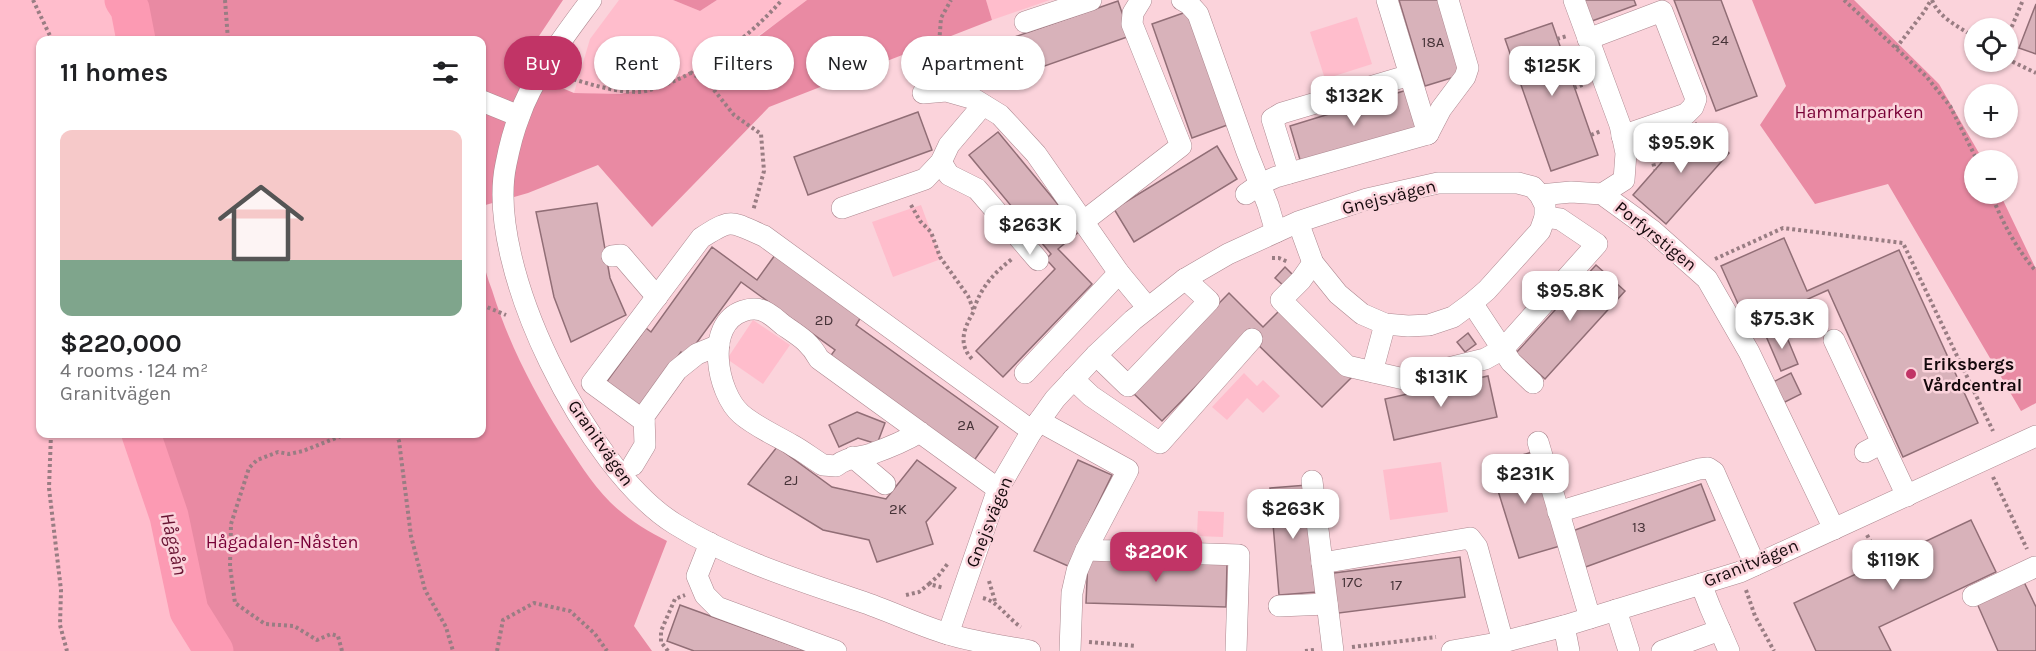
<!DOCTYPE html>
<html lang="en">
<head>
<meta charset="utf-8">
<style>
	body { margin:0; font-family:Karla,sans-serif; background:#f6f6f6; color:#202124; height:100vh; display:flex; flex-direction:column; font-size:22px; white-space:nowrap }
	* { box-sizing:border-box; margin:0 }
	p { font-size:20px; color:#757577 }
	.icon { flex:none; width:33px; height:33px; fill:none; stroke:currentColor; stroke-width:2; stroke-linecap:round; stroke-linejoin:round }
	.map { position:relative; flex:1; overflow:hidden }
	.drawer { position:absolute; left:36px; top:36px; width:450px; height:402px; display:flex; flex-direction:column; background:#fff; border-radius:12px; box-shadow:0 2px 4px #0004 }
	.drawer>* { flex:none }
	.top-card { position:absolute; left:504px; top:36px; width:570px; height:54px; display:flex; gap:12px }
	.fabs { position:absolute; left:1964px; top:18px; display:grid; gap:12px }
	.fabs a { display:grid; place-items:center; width:54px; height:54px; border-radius:50%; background:#fff; box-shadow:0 2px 4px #0004; font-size:30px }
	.price { position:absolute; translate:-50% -51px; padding:0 14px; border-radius:12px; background:#fff; color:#222; font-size:20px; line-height:39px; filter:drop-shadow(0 2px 3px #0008) }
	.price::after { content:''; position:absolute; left:50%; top:36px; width:18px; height:14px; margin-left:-9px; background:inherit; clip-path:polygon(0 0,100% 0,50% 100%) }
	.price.active { background:#c13466; color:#fff }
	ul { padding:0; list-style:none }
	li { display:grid; align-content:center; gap:12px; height:318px; padding:0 24px }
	li span { display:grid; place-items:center; height:186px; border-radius:12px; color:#555 }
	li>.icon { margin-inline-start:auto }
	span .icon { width:108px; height:108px; fill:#fffc; stroke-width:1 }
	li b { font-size:26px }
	h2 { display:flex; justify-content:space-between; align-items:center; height:72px; padding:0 24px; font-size:26px }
	.tag { padding:0 21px; border-radius:27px; background:#fff; box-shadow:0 2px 4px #0004; font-size:21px; line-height:54px }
	.tag.active { background:#c13466; color:#fff }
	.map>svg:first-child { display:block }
</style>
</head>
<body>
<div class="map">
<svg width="2036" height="651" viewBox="0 0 2036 651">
	<rect width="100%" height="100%" fill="#fbd3db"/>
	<g fill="#ffbdcc">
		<polygon points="0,0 220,0 218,40 40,40 40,434 410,434 592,651 0,651"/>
		<path d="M 619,0 L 673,0 L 700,11 L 717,0 L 807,0 C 758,39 684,88 620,94 C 606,96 589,93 574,93 L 590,39 Z"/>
		<polygon points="986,0 1050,0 992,20"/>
		<polygon points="1357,17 1372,64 1325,79 1310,32"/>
		<polygon points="921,205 941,259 893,277 872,222"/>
		<polygon points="753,320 790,345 763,384 727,359"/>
		<polygon points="1244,373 1257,386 1263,380 1280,396 1263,413 1247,398 1227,420 1212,407"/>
		<polygon points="1441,462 1448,512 1390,520 1383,470"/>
		<polygon points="1198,511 1224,512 1223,537 1197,536"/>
	</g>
	<g fill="#e98aa3">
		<polygon points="144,0 563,0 517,69 574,93 620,94 662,85 719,59 754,40 807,0 986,0 992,20 769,107 652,227 598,165 528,193 482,206 482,40 136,40 130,9"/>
		<polygon points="673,0 717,0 700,11"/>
		<polygon points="1752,0 1854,0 1939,84 1983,160 1974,160 1974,194 2000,194 2036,269 2036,403 2021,411 1888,184 1815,204 1760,125 1786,86"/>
		<path d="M 482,250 C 483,264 487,277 492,290 C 508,342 533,390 561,435 C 576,458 591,483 610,502 C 626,518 647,531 667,541 L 634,626 L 652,651 L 214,651 L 189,611 L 169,516 L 141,434 L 482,434 Z"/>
	</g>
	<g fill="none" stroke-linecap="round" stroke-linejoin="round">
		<g stroke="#fc9ab3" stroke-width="39">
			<polyline points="124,0 130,9 136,40"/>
			<polyline points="141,434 169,516 189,611 214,651"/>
		</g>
	</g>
	<g fill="#d8b2ba" stroke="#916e76" stroke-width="1.5">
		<polygon points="1399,0 1438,0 1461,75 1425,86"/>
		<polygon points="1584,0 1634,0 1636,5 1592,21"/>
		<polygon points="1674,0 1721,0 1757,96 1716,111"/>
		<polygon points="1118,1 1130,36 1013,77 1000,42"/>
		<polygon points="2036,4 2036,54 2019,48"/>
		<polygon points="1189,11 1230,124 1192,138 1152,24"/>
		<polygon points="1552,23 1598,155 1551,171 1505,39"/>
		<polygon points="954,60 964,74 952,83 941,69"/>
		<polygon points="1407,90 1418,128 1301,163 1290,126"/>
		<polygon points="918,112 932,150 808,195 794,157"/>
		<polygon points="1696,123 1729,153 1666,224 1633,195"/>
		<polygon points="998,132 1080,231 1058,249 1092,284 1003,377 976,351 1055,269 1046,259 1051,254 969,155"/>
		<polygon points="1217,146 1237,179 1134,242 1114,209"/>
		<polygon points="597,203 610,278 626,315 571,342 554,297 536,212"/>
		<polygon points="1784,238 1807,291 1899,250 1978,423 1903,457 1828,290 1748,326 1721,266"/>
		<polygon points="712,247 757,280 775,255 861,317 856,325 998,427 973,462 829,358 835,350 741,282 687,356 681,352 637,413 602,388 646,328 651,332"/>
		<polygon points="1596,265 1625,291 1545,379 1516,353"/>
		<polygon points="1285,267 1294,276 1285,287 1275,278"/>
		<polygon points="1229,293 1263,327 1282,308 1352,377 1322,407 1247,334 1162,421 1132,392"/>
		<polygon points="1783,328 1798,364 1781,371 1766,336"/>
		<polygon points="1468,333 1476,344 1465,352 1457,342"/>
		<polygon points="1791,373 1801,394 1781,404 1771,383"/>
		<polygon points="1488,376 1497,417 1394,440 1385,399"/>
		<polygon points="857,412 885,423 877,444 858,438 839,447 829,425"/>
		<polygon points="777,447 832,487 886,499 917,460 956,488 926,522 933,544 877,562 869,540 823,530 748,484"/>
		<polygon points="1532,452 1560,546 1519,558 1490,465"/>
		<polygon points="1078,460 1112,475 1068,566 1034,551"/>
		<polygon points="1701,484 1715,520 1580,569 1567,533"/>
		<polygon points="1307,485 1317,592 1279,595 1270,488"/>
		<polygon points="1971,520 1996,572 1879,627 1891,651 1816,651 1794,603"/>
		<polygon points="1460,557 1465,597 1331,614 1326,574"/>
		<polygon points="1088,558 1227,563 1226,607 1086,603"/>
		<polygon points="2023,580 2036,607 2036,651 1998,651 1976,601"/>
		<polygon points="680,605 807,651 694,651 667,641"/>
	</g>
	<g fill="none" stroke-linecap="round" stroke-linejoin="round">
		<g stroke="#ad8890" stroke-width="22">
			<g id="minor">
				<path d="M 591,0 C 566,34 533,76 519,117 C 513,132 509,149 506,164 C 484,266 588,470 675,524 C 731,559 798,580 860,601 C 890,611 918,625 948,634 C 974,642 1003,646 1030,651"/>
				<polyline points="1182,0 1189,4 1198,14 1247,152 1268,205 1276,232"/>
				<polyline points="1574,0 1620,125 1626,153 1624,180 1602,194"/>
				<polyline points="1025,22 1091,0"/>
				<polyline points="1588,39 1662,11 1696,99 1693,107 1686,114 1622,136"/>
				<polyline points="923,93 946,91 974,99 1000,115 1036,154 1119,273 1148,308"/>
				<polyline points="482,101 519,116"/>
				<polyline points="1428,134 1441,109 1465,77 1468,68 1448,0"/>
				<polyline points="941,162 949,175 977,189 1038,260"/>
				<polyline points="1289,173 1272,119 1282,113 1410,75"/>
				<polyline points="1246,194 1260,184 1276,177 1428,134 1387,0"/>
				<polyline points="1540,195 1571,192 1602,194 1653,231 1707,279 1749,352 1834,529"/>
				<polyline points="842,208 925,179 941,162 949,145 983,105"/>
				<polyline points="1084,221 1181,146 1132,24 1133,13 1141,0"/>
				<polyline points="612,256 621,255 657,297"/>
				<polyline points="1313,263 1301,280 1281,300 1347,366 1404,379 1485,359 1503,349 1597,244 1560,219 1545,217"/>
				<polyline points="1472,303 1511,362 1533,383"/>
				<polyline points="1834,340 1907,496"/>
				<polyline points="1096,355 1128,386 1209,301 1185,279"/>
				<polyline points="1374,372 1374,365 1385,324"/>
				<polyline points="1025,373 1119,273"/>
				<polyline points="1073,379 1091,396 1160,443 1252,339"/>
				<path d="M 644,421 L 592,383 L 701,238 C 733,217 731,222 764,236 L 1032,431"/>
				<polyline points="1039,421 1128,470 1086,550 1239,555 1236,651"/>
				<path d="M 920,432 C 905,441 888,448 871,454 C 858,458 847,457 836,466 L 823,465 C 813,459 803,451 792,445 C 775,435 756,427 741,414 C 717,393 704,324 743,311 C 749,309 754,308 761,310 C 769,312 777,320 783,325 C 799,336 810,342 819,359 L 998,489"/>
				<polyline points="1538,442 1590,618"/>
				<polyline points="1865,452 1882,443"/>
				<polyline points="853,457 885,484"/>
				<polyline points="633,465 645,445 644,416 677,370 697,354 719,345"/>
				<polyline points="1312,481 1333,651"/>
				<polyline points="1558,512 1699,469 1708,468 1714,472 1755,565"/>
				<polyline points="710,543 697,576 705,595 717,607 836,651"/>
				<polyline points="1322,563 1470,538 1477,547 1503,642"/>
				<polyline points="1701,584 1710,607 1729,651"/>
				<polyline points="1973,596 2035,567"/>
				<polyline points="1279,606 1327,604"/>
				<polyline points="1616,610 1629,651"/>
				<polyline points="1564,626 1569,651"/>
				<polyline points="948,634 998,489 1032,431 1055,399 1096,355 1133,320 1185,279 1228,254 1298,222 1367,199 1438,183 1518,183 1533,187 1540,195 1545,205 1545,217 1540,231 1487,290 1472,303 1453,317 1429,325 1408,326 1385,324 1362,314 1338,294 1313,263 1298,222"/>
				<polyline points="1070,651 1072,593 1077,571 1086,550"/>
				<polyline points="1452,651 1503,642 1564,626 1740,572 2036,436"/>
				<polyline points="1662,651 1720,630"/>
			</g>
		</g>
		<g stroke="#997d83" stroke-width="4" stroke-dasharray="3 3" stroke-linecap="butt">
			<polyline points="33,0 52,40"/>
			<polyline points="225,0 228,40"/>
			<polyline points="1844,0 1926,76 1950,106 1977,160"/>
			<path d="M 1932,0 C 1939,18 1958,26 1974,37"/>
			<polyline points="2007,38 2023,0"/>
			<polyline points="1557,39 1567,36"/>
			<polyline points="1896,48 1924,12 1931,0"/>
			<polyline points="2007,59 2036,73"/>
			<polyline points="937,71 941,18 951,0"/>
			<polyline points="690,72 710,85 734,115 761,134 764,171 753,211"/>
			<path d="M 562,76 C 587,83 612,92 638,92 C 644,92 650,90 656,88 C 704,72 749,37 782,0"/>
			<polyline points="1574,88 1585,84"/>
			<polyline points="1591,135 1601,131"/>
			<polyline points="1649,146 1655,170"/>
			<path d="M 1991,194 C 2002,221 2016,249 2036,271"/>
			<path d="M 911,205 L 920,221 L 931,232 L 940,257 L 968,296 L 974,311 C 964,328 957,344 973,360"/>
			<polyline points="1272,258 1279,258 1288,262"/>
			<polyline points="1715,259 1783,228 1903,243 1993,431"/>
			<polyline points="482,305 506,315"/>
			<path d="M 974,309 C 981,287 994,273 1012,259"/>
			<polyline points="51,434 49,488 61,590 60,625 67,651"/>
			<polyline points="396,434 399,441 411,536 425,590 446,627 453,651"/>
			<polyline points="1993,477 2027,549"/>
			<polyline points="1867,535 1882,562"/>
			<polyline points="989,581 995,601"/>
			<polyline points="929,584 939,575 949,562"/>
			<polyline points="1746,590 1755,616 1774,651"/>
			<polyline points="906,595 919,592 929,584 944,588"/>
			<path d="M 983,598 C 999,602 1006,617 1021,627"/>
			<polyline points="1089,642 1136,646"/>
			<polyline points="1352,647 1436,637"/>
			<polyline points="342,651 338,636 331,634 317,640 294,626 265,624 235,603 230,566 231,524 249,468 257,460 278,452 289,454 303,451 341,436 342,434"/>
			<polyline points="497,651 503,620 534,603 570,611 595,634 607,651"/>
			<polyline points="668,651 661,642 661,631 675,599 685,595"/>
			<polyline points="1305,651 1314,650"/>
		</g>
		<use href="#minor" stroke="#fff" stroke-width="21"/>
	</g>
	<circle fill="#c13466" stroke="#fbd3db" stroke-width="2" cx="1911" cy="374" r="6"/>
	<g text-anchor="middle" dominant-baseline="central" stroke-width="5" stroke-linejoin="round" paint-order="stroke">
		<g font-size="15" fill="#463338">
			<text x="1720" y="40">24</text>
			<text x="1433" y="42">18A</text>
			<text x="824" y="320">2D</text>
			<text x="966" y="425">2A</text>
			<text x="791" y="480">2J</text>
			<text x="898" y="509">2K</text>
			<text x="1639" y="527">13</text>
			<text x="1352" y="582">17C</text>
			<text x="1396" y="585">17</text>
		</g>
		<g font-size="18" fill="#780036" stroke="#fbd3db">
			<text x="1859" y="112">Hammarparken</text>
			<text x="282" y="542">Hågadalen-Nåsten</text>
		</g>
		<g font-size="18" fill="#15090c" stroke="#fbd3db">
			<text transform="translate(1389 197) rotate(-14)">Gnejsvägen</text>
			<text transform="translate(1656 236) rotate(39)">Porfyrstigen</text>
			<text transform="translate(601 443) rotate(55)">Granitvägen</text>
			<text transform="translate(989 522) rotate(-68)">Gnejsvägen</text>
			<text transform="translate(1751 563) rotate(-22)">Granitvägen</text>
		</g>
		<g font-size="18" font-weight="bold" fill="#15090c" stroke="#fbd3db" text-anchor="start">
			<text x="1923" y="364">Eriksbergs<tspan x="1923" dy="21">Vårdcentral</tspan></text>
		</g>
		<g font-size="20" font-style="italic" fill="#691433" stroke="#fbd3db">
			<text transform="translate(174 544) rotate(77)">Hågaån</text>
		</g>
	</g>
</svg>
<div class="fabs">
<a><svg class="icon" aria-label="locate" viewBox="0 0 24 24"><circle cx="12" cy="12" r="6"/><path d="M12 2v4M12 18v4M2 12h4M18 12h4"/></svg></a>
<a>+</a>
<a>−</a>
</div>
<b class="price" style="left:1552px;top:97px">$125K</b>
<b class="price" style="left:1354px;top:127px">$132K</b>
<b class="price" style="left:1681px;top:174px">$95.9K</b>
<b class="price" style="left:1030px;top:256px">$263K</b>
<b class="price" style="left:1570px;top:322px">$95.8K</b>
<b class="price" style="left:1782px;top:350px">$75.3K</b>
<b class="price" style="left:1441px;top:408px">$131K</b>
<b class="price" style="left:1525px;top:505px">$231K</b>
<b class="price" style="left:1293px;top:540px">$263K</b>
<b class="price active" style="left:1156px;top:583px">$220K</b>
<b class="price" style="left:1893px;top:591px">$119K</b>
<div class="top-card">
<a class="tag active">Buy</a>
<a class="tag">Rent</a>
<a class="tag">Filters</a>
<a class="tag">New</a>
<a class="tag">Apartment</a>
</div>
<section class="drawer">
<h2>11 homes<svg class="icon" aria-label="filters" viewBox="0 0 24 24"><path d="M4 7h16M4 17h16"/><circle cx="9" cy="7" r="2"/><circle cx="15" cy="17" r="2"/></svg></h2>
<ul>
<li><span style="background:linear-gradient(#f6c9c9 70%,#7fa58c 0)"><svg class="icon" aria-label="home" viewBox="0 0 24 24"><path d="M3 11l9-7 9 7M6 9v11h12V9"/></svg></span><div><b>$220,000</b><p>4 rooms · 124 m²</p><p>Granitvägen</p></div></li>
</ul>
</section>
</div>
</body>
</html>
